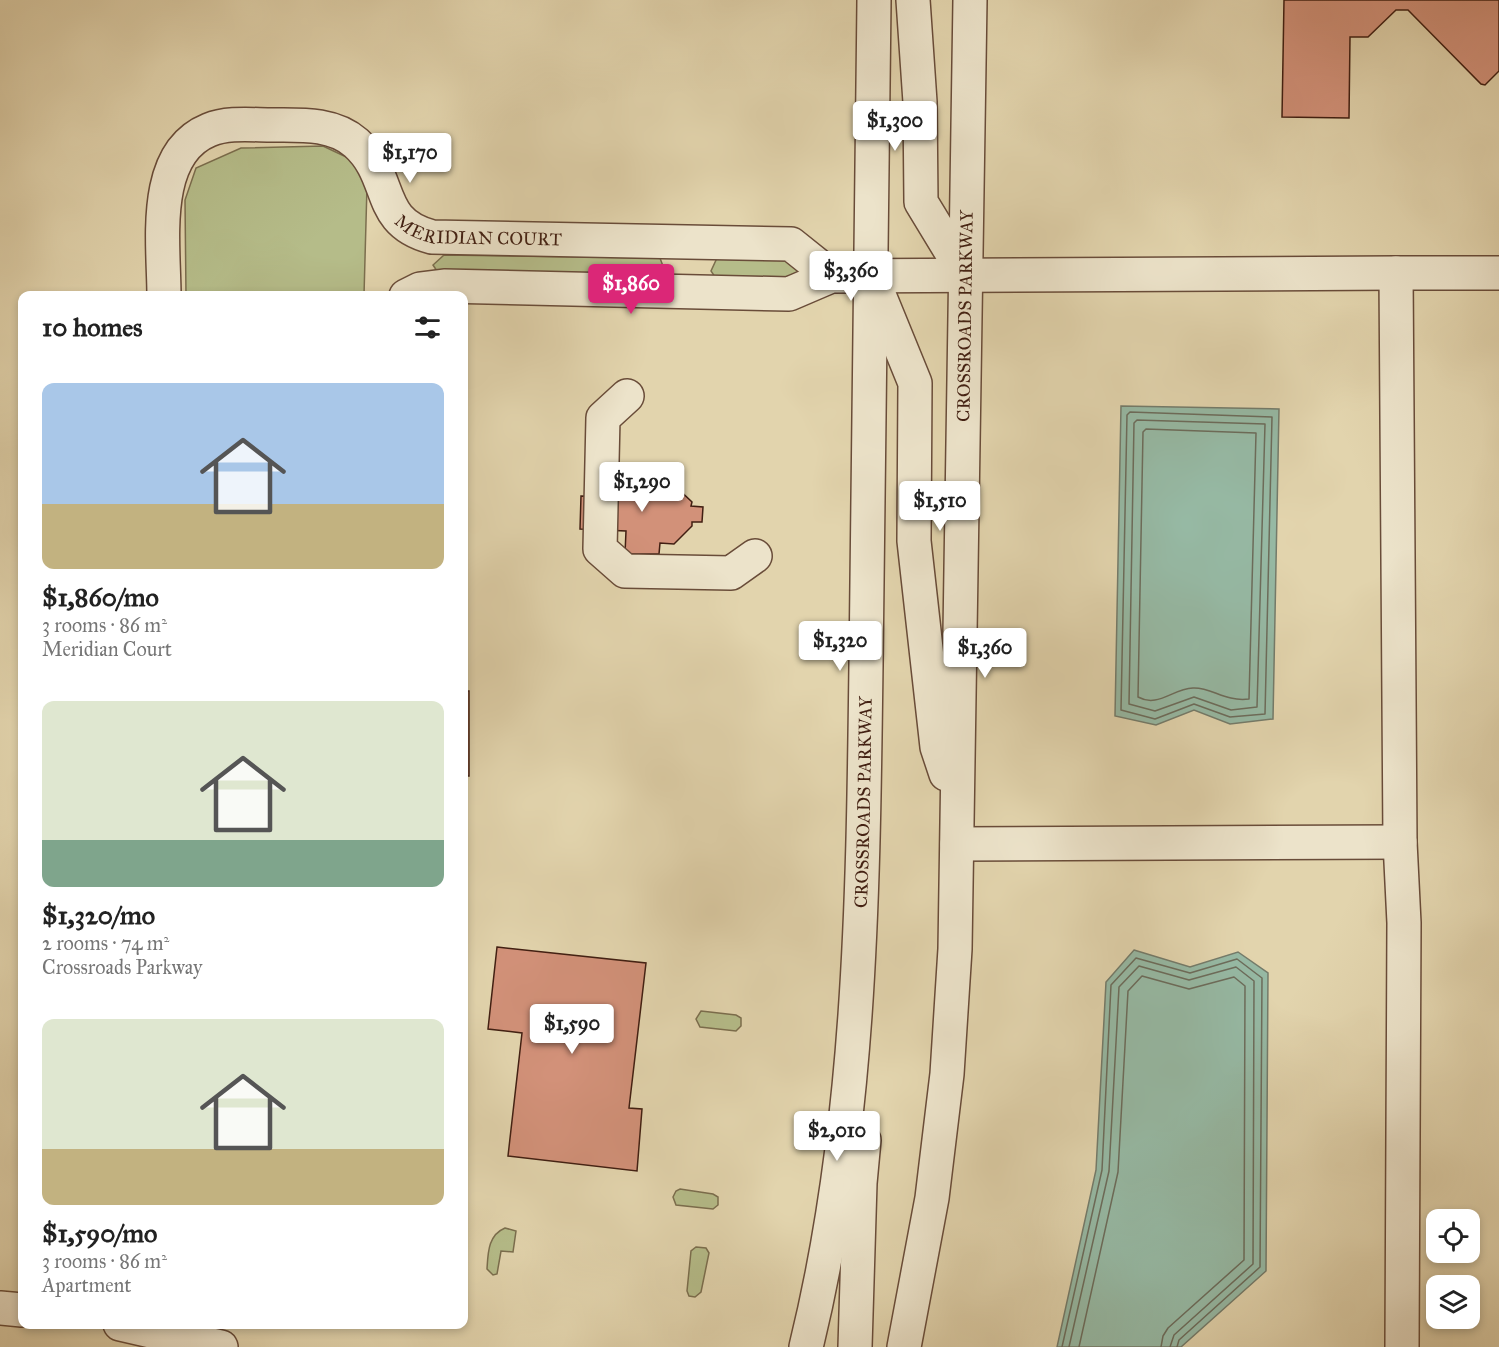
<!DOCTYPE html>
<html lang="en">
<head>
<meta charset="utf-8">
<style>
	body { margin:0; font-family:"IM FELL Great Primer",serif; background:#f6f6f6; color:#222; height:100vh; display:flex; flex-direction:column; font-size:22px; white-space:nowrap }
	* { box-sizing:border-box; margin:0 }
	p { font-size:20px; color:#767676 }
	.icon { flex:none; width:33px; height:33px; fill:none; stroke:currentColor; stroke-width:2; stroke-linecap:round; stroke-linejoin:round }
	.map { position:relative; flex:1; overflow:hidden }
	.side { position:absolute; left:18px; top:291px; width:450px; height:1038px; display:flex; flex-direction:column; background:#fff; border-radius:12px; box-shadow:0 3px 9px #0003 }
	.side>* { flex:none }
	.buttons { position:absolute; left:1426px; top:1209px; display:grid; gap:12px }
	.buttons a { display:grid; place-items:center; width:54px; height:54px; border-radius:12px; background:#fff; box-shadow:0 3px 9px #0003; font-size:30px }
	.price { position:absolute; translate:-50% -51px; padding:0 14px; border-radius:6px; background:#fff; color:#222; font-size:20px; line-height:39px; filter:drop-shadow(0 2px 3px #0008) }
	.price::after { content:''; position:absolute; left:50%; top:36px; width:18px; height:14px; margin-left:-9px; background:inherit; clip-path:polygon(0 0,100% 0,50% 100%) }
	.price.on { background:#db2777; color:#fff }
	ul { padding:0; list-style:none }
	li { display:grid; align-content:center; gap:12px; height:318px; padding:0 24px }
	li span { display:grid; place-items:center; height:186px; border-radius:12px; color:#555 }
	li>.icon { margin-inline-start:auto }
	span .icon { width:108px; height:108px; fill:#fffc; stroke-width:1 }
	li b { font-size:26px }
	h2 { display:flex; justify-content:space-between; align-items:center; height:72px; padding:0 24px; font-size:26px }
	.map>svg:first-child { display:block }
</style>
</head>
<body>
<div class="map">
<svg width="1499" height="1347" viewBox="0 0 1499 1347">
	<rect width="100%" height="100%" fill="#e2d4ad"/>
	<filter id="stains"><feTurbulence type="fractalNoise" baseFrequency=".00333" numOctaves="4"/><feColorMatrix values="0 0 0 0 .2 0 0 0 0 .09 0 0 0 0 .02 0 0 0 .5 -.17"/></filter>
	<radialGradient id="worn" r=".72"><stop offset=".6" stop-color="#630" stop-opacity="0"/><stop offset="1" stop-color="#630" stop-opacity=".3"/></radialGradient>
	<g fill="#b5bc89" stroke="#7b6e4e" stroke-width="1.5">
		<polygon points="323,146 359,163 367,186 364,295 186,295 185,200 196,168 241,148"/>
		<polygon points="444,255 660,258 664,269 658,280 441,277 433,265"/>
		<polygon points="717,258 805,260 811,282 717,280 711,271"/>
		<polygon points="701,1011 736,1015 741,1018 741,1026 736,1031 700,1027 696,1019"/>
		<polygon points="680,1189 713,1194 718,1197 718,1205 713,1209 676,1205 673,1197 676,1191"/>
		<path d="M 505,1228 L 516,1231 L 513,1252 L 501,1251 L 497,1274 L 493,1275 L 487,1269 C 488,1253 488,1235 505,1228 Z"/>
		<polygon points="696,1247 706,1248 709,1253 701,1292 695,1297 689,1296 687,1291 691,1251"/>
	</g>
	<g fill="#96b9a4" stroke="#747b6a" stroke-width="1.5">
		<polygon points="1121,406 1279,409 1273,719 1230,724 1194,710 1156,725 1115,716"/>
		<polygon points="1134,950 1190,967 1238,952 1268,973 1266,1271 1181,1347 1057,1347 1096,1170 1106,982"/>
	</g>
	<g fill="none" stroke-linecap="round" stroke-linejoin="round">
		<g stroke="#6c6c5b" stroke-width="1.5">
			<polygon points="1130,412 1272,417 1265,714 1230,717 1194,704 1155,719 1121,710 1127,415"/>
			<polygon points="1137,420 1265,424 1257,707 1231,710 1194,697 1155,711 1129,704 1134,423"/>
			<path d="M 1146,429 L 1256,433 L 1249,699 C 1224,702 1212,687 1193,688 C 1172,689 1158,708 1138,697 L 1143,432 Z"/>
			<polyline points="1062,1347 1102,1170 1111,985 1136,958 1190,973 1237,959 1262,978 1260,1267 1179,1340 1177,1347"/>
			<polyline points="1069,1347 1109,1171 1119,987 1139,966 1189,980 1236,967 1254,981 1253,1264 1174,1335 1170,1347"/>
			<polyline points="1079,1347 1118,1172 1128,991 1142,976 1189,989 1234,977 1245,986 1244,1260 1168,1328 1163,1336 1161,1347"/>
		</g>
	</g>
	<g fill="#d29179" stroke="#411f12" stroke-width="1.5">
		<polygon points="1284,0 1499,0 1499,71 1485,85 1481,84 1408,10 1396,10 1368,37 1350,37 1349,118 1282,117"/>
		<polygon points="627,471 660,471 660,484 674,485 692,502 691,506 703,507 702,522 692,522 692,526 674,544 660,543 659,554 625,554 626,531 580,529 581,496 626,497"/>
		<rect x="464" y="691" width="5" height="85"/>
		<polygon points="497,947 646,963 629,1108 642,1109 637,1171 508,1156 522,1033 488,1029"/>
	</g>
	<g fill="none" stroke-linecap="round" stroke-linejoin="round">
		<g stroke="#694c39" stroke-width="36">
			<g id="minor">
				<polyline points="913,0 920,102 921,202 966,276"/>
				<polyline points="877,290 915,383 914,541 937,747 946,774"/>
				<path id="s1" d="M 164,296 C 164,244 150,154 209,130 C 228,122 252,125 273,125 C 301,125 333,123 356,143 C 395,178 374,222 432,237 L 791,244 L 831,276"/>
				<polyline points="406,296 420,289 444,286 789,294 831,276 1396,273"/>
				<polyline points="627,396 603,418 600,549 625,571 731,573 755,556"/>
				<polyline points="957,844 1400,842"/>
				<polyline points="0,1308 22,1310"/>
				<polyline points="120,1324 221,1347"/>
				<path id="s2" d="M 806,1347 C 861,1124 863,893 866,665 C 869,444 872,222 874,0"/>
				<polyline points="855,1347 860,1183 864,1140"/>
				<path id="s3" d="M 904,1347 L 932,1198 L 947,1074 L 955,949 L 970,0"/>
				<polyline points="1402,1347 1404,923 1400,842 1396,273 1499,273"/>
			</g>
		</g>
		<use href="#minor" stroke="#ece3ca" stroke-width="33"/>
	</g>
	<g text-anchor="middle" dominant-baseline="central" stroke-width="5" stroke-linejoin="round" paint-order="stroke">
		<g font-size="18" fill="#411f12" stroke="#ece3ca">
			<text stroke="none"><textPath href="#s1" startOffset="506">MERIDIAN COURT</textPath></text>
			<text stroke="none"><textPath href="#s3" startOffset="1035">CROSSROADS PARKWAY</textPath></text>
			<text stroke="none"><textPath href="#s2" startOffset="549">CROSSROADS PARKWAY</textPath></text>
		</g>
	</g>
	<rect width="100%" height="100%" filter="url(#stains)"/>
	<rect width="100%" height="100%" fill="url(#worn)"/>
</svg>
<div class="buttons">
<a><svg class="icon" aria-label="locate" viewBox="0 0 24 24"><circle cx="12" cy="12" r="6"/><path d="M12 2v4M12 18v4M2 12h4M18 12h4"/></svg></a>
<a><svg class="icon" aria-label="layers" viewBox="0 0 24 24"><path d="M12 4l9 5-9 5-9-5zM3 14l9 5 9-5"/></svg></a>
</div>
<b class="price" style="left:895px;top:152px">$1,300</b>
<b class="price" style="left:410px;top:184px">$1,170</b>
<b class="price" style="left:851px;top:302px">$3,360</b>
<b class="price on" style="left:631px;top:315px">$1,860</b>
<b class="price" style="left:642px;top:513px">$1,290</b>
<b class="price" style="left:940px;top:532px">$1,510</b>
<b class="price" style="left:840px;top:672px">$1,320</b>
<b class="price" style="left:985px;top:679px">$1,360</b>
<b class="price" style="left:572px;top:1055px">$1,590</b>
<b class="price" style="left:837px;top:1162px">$2,010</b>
<section class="side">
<h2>10 homes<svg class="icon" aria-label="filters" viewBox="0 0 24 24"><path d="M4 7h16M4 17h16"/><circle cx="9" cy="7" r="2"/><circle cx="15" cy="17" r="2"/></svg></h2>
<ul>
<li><span style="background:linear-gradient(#a9c7e8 65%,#c2b280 0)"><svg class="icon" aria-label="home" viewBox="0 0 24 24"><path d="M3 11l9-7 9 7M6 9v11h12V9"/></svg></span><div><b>$1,860/mo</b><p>3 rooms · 86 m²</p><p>Meridian Court</p></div></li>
<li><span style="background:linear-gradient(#dfe7d0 75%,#7fa58c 0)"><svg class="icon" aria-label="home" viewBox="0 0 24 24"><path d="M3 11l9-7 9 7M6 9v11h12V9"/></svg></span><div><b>$1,320/mo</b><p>2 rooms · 74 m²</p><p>Crossroads Parkway</p></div></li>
<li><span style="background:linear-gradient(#dfe7d0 70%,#c2b280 0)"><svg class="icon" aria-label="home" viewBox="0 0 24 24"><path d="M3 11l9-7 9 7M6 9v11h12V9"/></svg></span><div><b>$1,590/mo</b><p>3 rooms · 86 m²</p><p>Apartment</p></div></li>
</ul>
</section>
</div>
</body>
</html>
